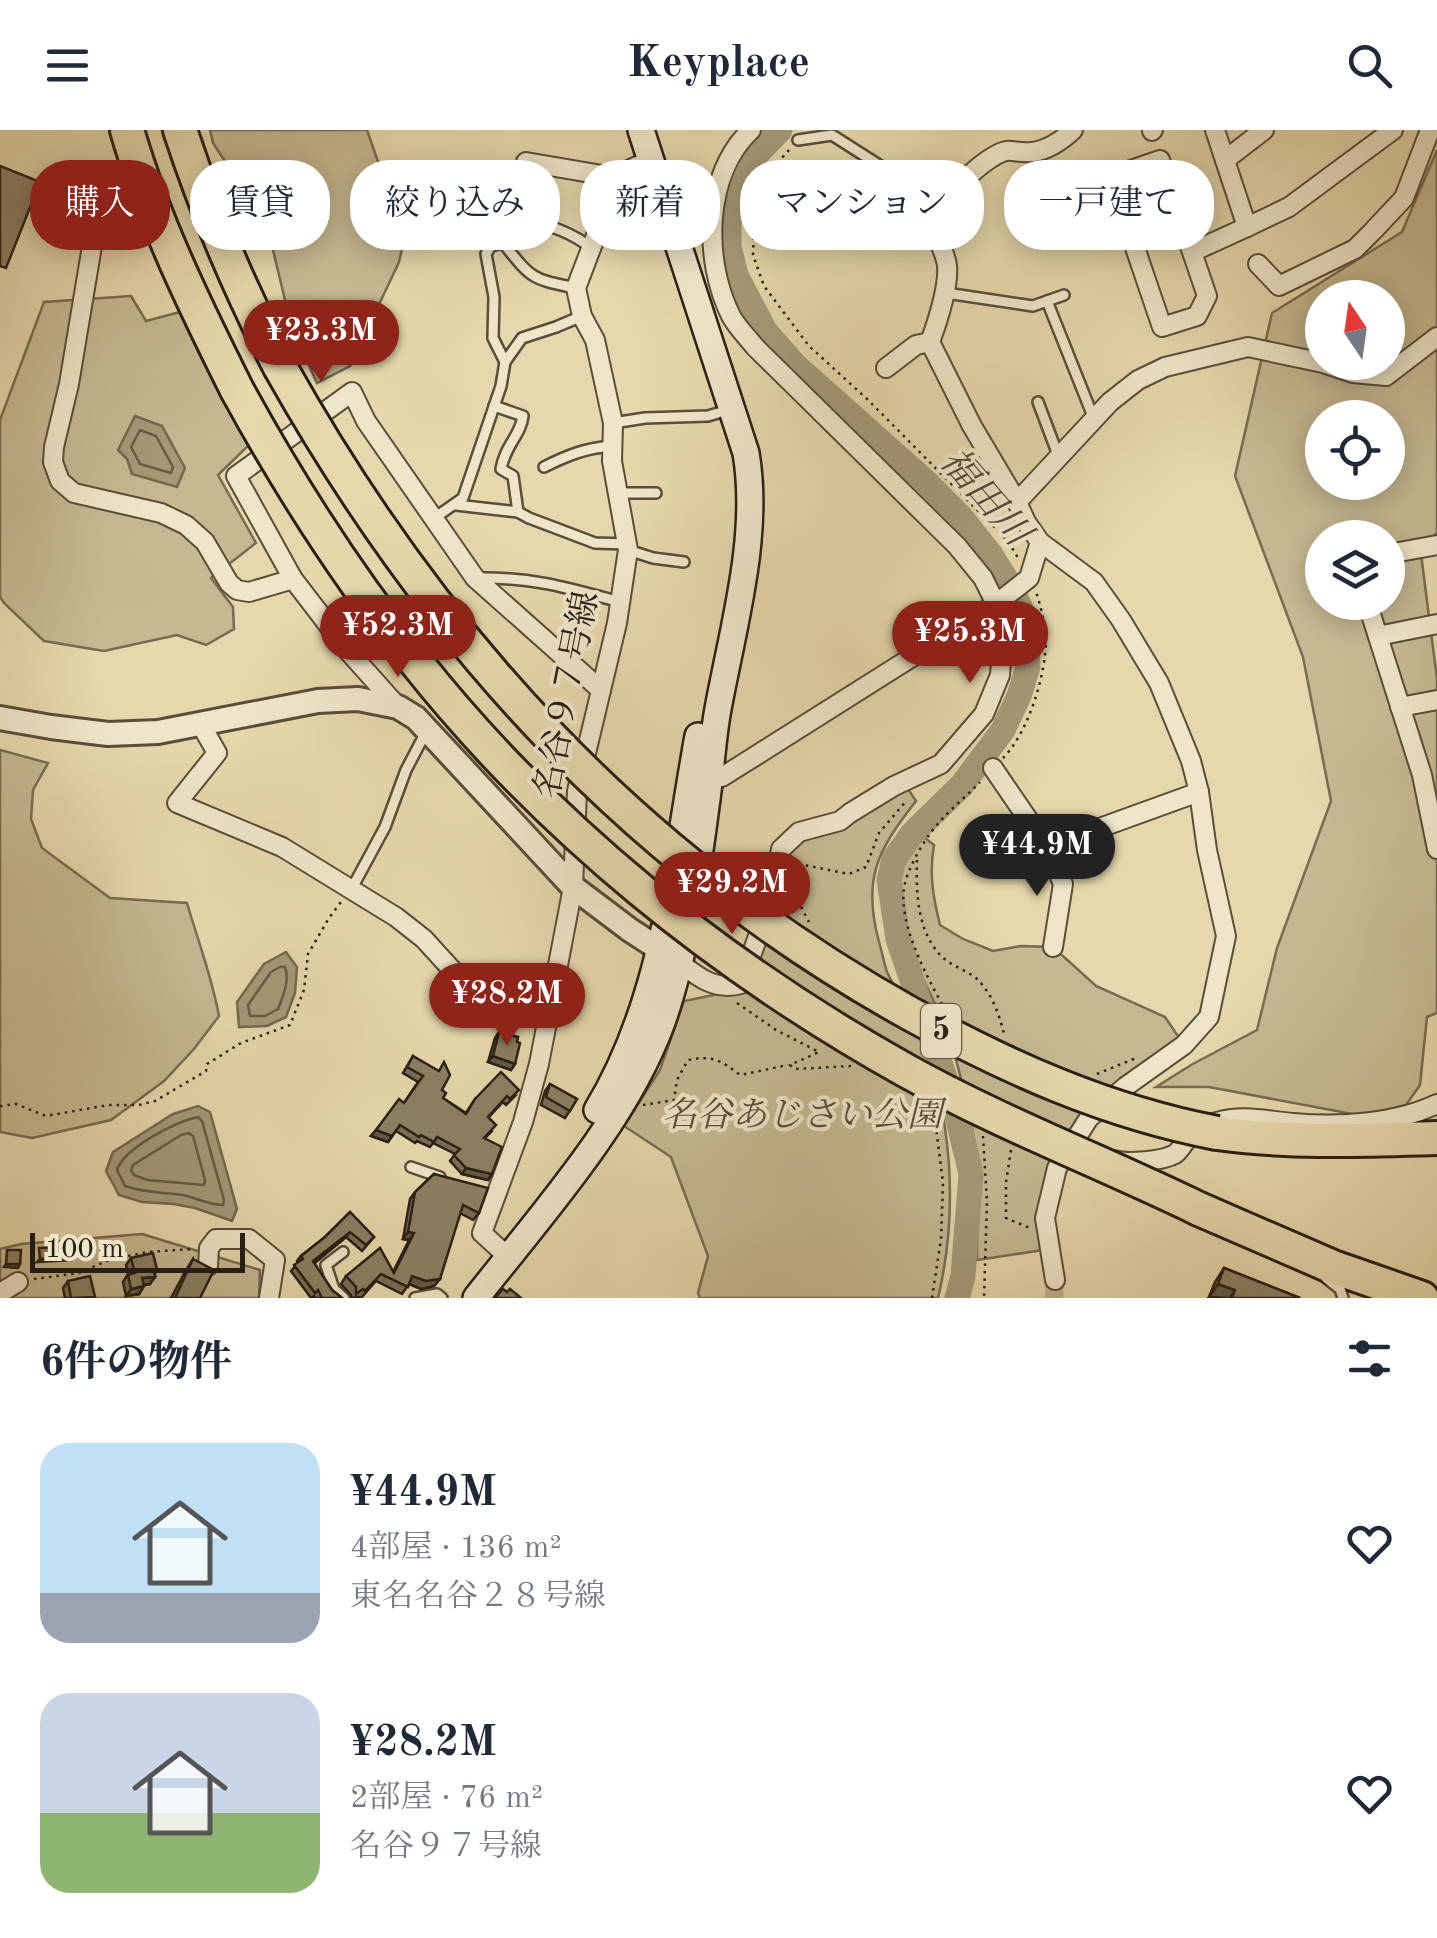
<!DOCTYPE html>
<html lang="ja">
<head>
<meta charset="utf-8">
<style>
	body { margin:0; font-family:"Old Standard TT","Noto Serif JP",serif; background:#f6f6f7; color:#1f2937; height:100vh; display:flex; flex-direction:column; font-size:38px; white-space:nowrap }
	* { box-sizing:border-box; margin:0 }
	p { font-size:32px; color:#747a83 }
	.icon { flex:none; width:55px; height:55px; fill:none; stroke:currentColor; stroke-width:2; stroke-linecap:round; stroke-linejoin:round }
	.map { position:relative; height:1168px; overflow:hidden }
	.panel { display:flex; flex-direction:column; background:#fff; flex:1 }
	.panel>* { flex:none }
	.top-card { position:absolute; left:30px; top:30px; width:1378px; height:90px; display:flex; gap:20px }
	.needle { width:65px; rotate:347deg }
	.fabs { position:absolute; left:1305px; top:150px; display:grid; gap:20px }
	.fabs a { display:grid; place-items:center; width:100px; height:100px; border-radius:50%; background:#fff; box-shadow:0 5px 25px #0003; font-size:50px }
	.scale { position:absolute; left:30px; bottom:25px; width:215px; box-sizing:border-box; padding-left:10px; border:5px solid #282014; border-top:0; font-size:28px; line-height:35px; white-space:nowrap; color:#282014; -webkit-text-stroke:8px #efe6c9; paint-order:stroke }
	.price { position:absolute; translate:-50% -85px; padding:0 22px; border-radius:35px; background:#8f2418; color:#fff; font-size:32px; line-height:65px; filter:drop-shadow(0 2px 5px #0008) }
	.price::after { content:''; position:absolute; left:50%; top:60px; width:30px; height:22px; margin-left:-15px; background:inherit; clip-path:polygon(0 0,100% 0,50% 100%) }
	.price.active { background:#222; color:#fff }
	ul { padding:0; list-style:none }
	li { display:flex; align-items:center; gap:30px; height:250px; padding:0 40px }
	li span { display:grid; place-items:center; flex:none; width:280px; height:200px; border-radius:30px; color:#555 }
	li>.icon { margin-inline-start:auto }
	span .icon { width:120px; height:120px; fill:#fffc; stroke-width:1 }
	li b { font-size:42px }
	h2 { display:flex; justify-content:space-between; align-items:center; height:120px; padding:0 40px; font-size:42px }
	.chip { padding:0 35px; border-radius:40px; background:#fff; box-shadow:0 5px 25px #0003; font-size:35px; line-height:90px }
	.chip.active { background:#8f2418; color:#fff }
	header { display:flex; justify-content:space-between; align-items:center; height:130px; padding:0 40px; background:#fff; font-size:45px; font-weight:700 }
	.map>svg:first-child { display:block }
</style>
</head>
<body>
<header><svg class="icon" aria-label="menu" viewBox="0 0 24 24"><path d="M4 6h16M4 12h16M4 18h16"/></svg>Keyplace<svg class="icon" aria-label="search" viewBox="0 0 24 24"><circle cx="10" cy="10" r="6"/><path d="M15 15l6 6"/></svg></header>
<div class="map">
<svg width="1437" height="1168" viewBox="0 0 1437 1168">
	<rect width="100%" height="100%" fill="#e6d8ac"/>
	<filter id="stains"><feTurbulence type="fractalNoise" baseFrequency=".002" numOctaves="4"/><feColorMatrix values="0 0 0 0 .2 0 0 0 0 .09 0 0 0 0 .02 0 0 0 .5 -.17"/></filter>
	<radialGradient id="worn" r=".72"><stop offset=".6" stop-color="#630" stop-opacity="0"/><stop offset="1" stop-color="#630" stop-opacity=".3"/></radialGradient>
	<g fill="#c6b992" stroke="#776c53" stroke-width="2.5" fill-rule="evenodd">
		<polygon points="210,0 367,0 385,52 410,84 399,132 350,236 317,253 291,195 267,95 213,13"/>
		<path d="M 1437,20 L 1437,402 L 1421,424 L 1437,549 L 1437,883 L 1427,887 L 1420,955 L 1406,975 L 1363,986 L 1209,957 L 1156,957 L 1191,935 L 1257,900 L 1277,818 L 1331,671 L 1303,527 L 1235,346 L 1272,183 L 1402,102 ZM 1322,168 L 1388,168 L 1388,232 L 1322,232 ZM 1322,288 L 1388,288 L 1388,352 L 1322,352 ZM 1322,408 L 1388,408 L 1388,472 L 1322,472 Z"/>
		<polygon points="131,166 146,191 180,182 250,314 218,345 256,413 211,448 233,477 234,499 206,515 177,505 104,521 44,511 4,473 0,467 0,290 44,172"/>
		<path d="M 0,620 L 48,633 L 33,660 L 31,689 L 42,718 L 110,768 L 187,773 C 198,811 212,847 219,886 L 194,919 L 164,951 L 111,990 L 32,1008 L 0,1002 Z"/>
		<path d="M 906,656 L 916,671 C 877,721 862,749 879,812 C 882,822 884,833 887,842 C 893,856 904,868 911,882 C 919,897 926,916 931,932 C 953,1011 957,1088 938,1168 L 700,1168 L 698,1163 L 708,1126 L 671,1027 L 624,996 L 660,940 L 684,871 L 748,858 L 790,717 Z"/>
		<path d="M 920,704 L 934,715 C 929,743 933,767 940,795 L 963,809 L 993,821 L 1021,816 L 1053,817 L 1096,856 L 1165,887 L 1184,915 L 1125,957 L 1057,1038 L 1050,1119 L 977,1130 C 977,1097 978,1064 976,1031 C 974,993 962,954 953,918 C 940,870 888,803 898,753 C 901,736 913,719 920,704 Z"/>
		<polygon points="142,1104 260,1140 259,1168 0,1168 0,1119 21,1114"/>
	</g>
	<g fill="#a59978" stroke="#736950" stroke-width="2.5">
		<polygon points="135,286 162,296 185,338 177,357 132,344 127,329 118,320"/>
		<polygon points="286,822 297,837 295,863 286,887 267,896 239,897 237,872 264,834"/>
		<polygon points="198,976 210,982 237,1079 232,1091 195,1078 174,1074 142,1072 119,1065 106,1041 113,1022 173,984"/>
	</g>
	<g fill="none" stroke-linecap="round" stroke-linejoin="round">
		<g stroke="#665c46" stroke-width="2.5">
			<polygon points="140,300 156,306 173,337 171,343 140,334 131,317"/>
			<path d="M 280,837 L 285,837 C 290,851 283,866 278,879 L 265,886 L 250,886 L 248,875 L 271,842 Z"/>
			<path d="M 198,987 L 202,991 L 224,1070 L 223,1075 C 210,1075 196,1068 183,1065 C 163,1062 144,1063 125,1056 L 117,1040 C 124,1018 175,992 198,987 Z"/>
			<polygon points="189,1003 193,1006 205,1050 204,1055 147,1050 134,1045 131,1040 133,1035 181,1005"/>
		</g>
		<polyline stroke="#a59978" stroke-width="25" points="780,0 751,30 729,88 729,117 736,145 765,201 795,235 924,350 961,387 991,425 1011,457 1022,481 1027,508 1028,537 1019,566 1003,600 962,655 912,704 894,729 889,750 898,809 955,977 971,1044 963,1146 957,1168"/>
		<polyline stroke="#c0b38e" stroke-width="18" stroke-dasharray="18 9" stroke-linecap="butt" points="1054,1168 1055,1150"/>
		<g stroke="#584e3a" stroke-width="14">
			<g id="service">
				<polyline points="798,10 832,5 901,49 905,66 937,88"/>
				<polyline points="503,113 491,116 486,124 494,167 493,208 505,232"/>
				<path d="M 503,113 L 508,94 L 518,88 C 543,93 571,101 591,118"/>
				<path d="M 503,113 C 532,149 531,149 576,158"/>
				<polyline points="946,163 1033,176 1064,165"/>
				<polyline points="1047,171 1094,289"/>
				<polyline points="1038,272 1058,325"/>
				<path d="M 494,276 L 523,286 C 521,305 505,315 501,339 L 513,346 L 518,382"/>
				<polyline points="613,293 645,288 708,286 718,283"/>
				<path d="M 544,337 C 568,325 586,318 612,316"/>
				<polyline points="617,363 656,363"/>
				<polyline points="456,375 518,382 529,388 595,413 627,414"/>
				<polyline points="433,389 463,368 501,256 505,232 522,208 556,197 582,186"/>
				<polyline points="628,420 653,428 684,432"/>
				<path d="M 478,448 C 532,447 568,458 620,472"/>
				<polyline points="351,760 385,697 406,640 427,600"/>
				<polyline points="411,1037 440,1047"/>
				<polyline points="343,1122 326,1135 334,1159 344,1168"/>
				<polyline points="1326,1148 1340,1159 1343,1168"/>
				<polyline points="415,1168 437,1164 442,1168"/>
			</g>
		</g>
		<g stroke="#584e3a" stroke-width="22">
			<g id="minor">
				<polyline points="1215,0 1247,97 1289,77 1393,0"/>
				<polyline points="1152,1 1153,0"/>
				<polyline points="1225,30 1264,0"/>
				<polyline points="526,32 614,47"/>
				<polyline points="67,61 98,80 69,254 54,317 53,332 60,351 74,363 161,383 186,395 205,412 229,453 237,460 249,462 293,449"/>
				<polyline points="1192,122 1160,30 1111,47 1162,197 1197,186 1207,166 1192,122 1247,97"/>
				<polyline points="1258,134 1279,156 1355,119 1372,102 1404,68 1430,0"/>
				<polyline points="886,238 916,215 930,212"/>
				<polyline points="1017,372 1110,272 1138,250 1165,237 1248,217 1323,233 1353,243 1386,246 1437,207"/>
				<polyline points="1388,424 1437,415"/>
				<polyline points="1367,472 1422,645 1437,719"/>
				<polyline points="1378,506 1437,494"/>
				<polyline points="398,577 349,522 293,449 236,346 352,262 366,291 475,448 601,560"/>
				<polyline points="1400,577 1437,570"/>
				<polyline points="200,593 217,623 177,673 282,717 396,787 424,809 464,853 483,861 550,876"/>
				<polyline points="993,638 1047,717 1063,754 1053,817"/>
				<polyline points="701,644 722,647 996,474 1029,448 1040,412"/>
				<polyline points="1047,717 1199,662"/>
				<path d="M 680,833 C 699,848 716,861 741,854 L 772,767 L 781,719 L 799,702 L 840,691 L 850,683 L 894,656 L 941,634 L 984,584 L 1000,545 L 1003,505 L 996,474 L 983,448 L 957,416 L 755,217 C 747,207 737,197 731,186 C 703,130 704,44 751,0"/>
				<path d="M 1114,1030 C 1127,1034 1163,1031 1175,1024 C 1181,1020 1184,1011 1190,1007 C 1197,1001 1209,994 1217,992 C 1244,984 1267,991 1293,993 C 1339,997 1395,994 1437,974"/>
				<polyline points="508,1127 482,1103 523,992 539,934 573,757 577,661 617,493 628,420 612,331 613,293 595,210 582,186 576,158 600,95 614,47 637,36 652,33"/>
				<polyline points="208,1136 209,1118 216,1109 249,1109 275,1130 269,1168"/>
				<path d="M 1055,1150 L 1045,1088 L 1057,1038 L 1089,988 L 1125,957 L 1184,915 L 1209,887 L 1226,806 L 1207,720 L 1199,662 L 1191,631 L 1159,553 L 1121,490 L 1094,452 L 1040,412 L 1026,392 L 1017,372 L 972,296 L 930,212 C 937,193 949,156 947,136 C 946,123 936,110 937,98 C 938,74 969,43 988,30 C 1012,14 1009,24 1032,22 C 1046,21 1063,10 1073,0"/>
				<polyline points="0,1163 18,1152"/>
			</g>
		</g>
		<g stroke="#584e3a" stroke-width="28">
			<polyline id="tertiary" points="0,588 51,597 108,604 158,602 318,571 358,569 398,577 416,588 573,757 630,800 673,828"/>
		</g>
		<g stroke="#282014" stroke-width="30">
			<g id="secondary">
				<path d="M 597,980 C 665,868 675,732 698,606"/>
				<path d="M 476,1168 C 541,1085 626,991 662,892 C 685,827 697,746 706,676 C 711,644 712,611 718,579 C 733,497 760,406 746,323 L 641,0"/>
			</g>
		</g>
		<g stroke="#282014" stroke-width="38">
			<g id="motorway">
				<path d="M 127,0 C 153,90 195,176 237,260"/>
				<path d="M 180,0 C 207,82 240,160 280,237"/>
				<path d="M 1217,1003 C 1290,1013 1363,1010 1437,1008"/>
				<polyline points="1199,1079 1333,1137 1422,1168"/>
			</g>
		</g>
		<g stroke="#282014" stroke-width="2.5" stroke-dasharray="2.5 5" stroke-linecap="butt">
			<polyline points="789,20 773,38 755,78 753,125 764,156 809,216 866,268 1008,411 1018,428"/>
			<path d="M 1003,628 C 1028,603 1046,545 1046,509 C 1045,495 1041,476 1036,462"/>
			<path d="M 917,730 C 916,764 917,801 942,827 C 952,836 966,840 976,848 C 992,863 999,884 1004,904"/>
			<polyline points="794,744 805,735 849,744 866,737 879,703 907,670"/>
			<polyline points="790,767 800,775 809,792"/>
			<polyline points="737,873 776,900 819,922 790,935 795,939 852,936"/>
			<path d="M 942,874 C 925,843 899,794 904,758 C 907,739 924,710 936,696 C 949,680 966,667 980,652"/>
			<polyline points="1097,944 1136,928"/>
			<path d="M 643,975 L 674,970 L 677,950 L 688,930 C 712,925 721,930 740,945 L 788,935"/>
			<polyline points="0,976 16,974 46,986 108,975 139,975 155,971 206,941 207,934 241,913 290,895 304,860 308,824 329,788 341,772"/>
			<polyline points="983,1006 987,1072 984,1168"/>
			<polyline points="1011,1020 1006,1052 1006,1088 1032,1099"/>
			<polyline points="34,1149 79,1143 109,1130 147,1122 192,1119"/>
			<polyline points="932,1168 941,1109 943,1053 934,981"/>
		</g>
		<use href="#service" stroke="#efe6c9" stroke-width="9"/>
		<use href="#minor" stroke="#efe6c9" stroke-width="18"/>
		<use href="#tertiary" stroke="#efe6c9" stroke-width="22"/>
		<use href="#secondary" stroke="#efe6c9" stroke-width="25"/>
		<use href="#motorway" stroke="#e6d8ac" stroke-width="32"/>
		<g stroke="#282014" stroke-width="38" stroke-linecap="butt">
			<g id="motorway-bridge">
				<path d="M 280,237 C 433,510 633,729 909,883 C 1006,937 1107,982 1217,1003"/>
				<path d="M 237,260 C 289,355 347,446 415,531 C 548,699 719,836 905,940 C 1000,993 1102,1032 1199,1079"/>
			</g>
		</g>
		<use href="#motorway-bridge" stroke="#e6d8ac" stroke-width="32"/>
	</g>
	<g fill="#786e55" stroke="#282014" stroke-width="2.5">
		<polygon points="499,902 515,934 511,940 488,932 495,908"/>
		<polygon points="413,926 442,960 443,968 466,983 475,969 515,966 506,975 503,972 489,987 492,1001 485,1008 488,1050 462,1044 450,1031 455,1024 433,1013 430,1017 417,1011 415,1013 396,1001 388,1012 371,1006 404,973 418,952 403,943"/>
		<polygon points="550,954 577,969 565,988 541,975 545,961"/>
		<polygon points="434,1044 479,1083 473,1090 460,1083 434,1156 421,1159 409,1154 402,1164 376,1151 361,1168 358,1167 351,1168 351,1165 341,1154 346,1146 393,1142 409,1110 403,1109 410,1069 415,1062"/>
		<polygon points="350,1082 374,1107 362,1121 346,1107 314,1133 332,1160 342,1168 315,1168 314,1166 311,1168 291,1141 298,1133 297,1131 301,1126 325,1107"/>
		<polygon points="131,1128 157,1140 150,1154 144,1155 139,1164 126,1166 123,1152 128,1144 126,1135"/>
		<polygon points="193,1129 200,1168 171,1168 186,1140"/>
		<polygon points="1224,1138 1300,1168 1209,1167 1215,1152"/>
		<polygon points="68,1151 94,1168 65,1168 63,1158"/>
	</g>
	<g fill="#615a45" stroke="#282014" stroke-width="2.5">
		<polygon points="493,926 515,934 511,940 488,932"/>
		<polygon points="376,1000 392,1006 388,1012 371,1006"/>
		<polygon points="466,1038 492,1044 488,1050 462,1044"/>
		<polygon points="350,1102 346,1107 310,1137 313,1131"/>
		<polygon points="408,1102 414,1103 409,1110 403,1109"/>
		<polygon points="74,1127 72,1130 37,1132 40,1129"/>
		<polygon points="6,1134 20,1134 18,1138 4,1137"/>
		<polygon points="412,1146 440,1149 434,1156 421,1159 407,1153"/>
		<polygon points="155,1147 150,1154 137,1156 142,1148"/>
		<polygon points="1218,1154 1235,1160 1230,1168 1209,1167"/>
		<polygon points="144,1156 139,1164 126,1166 131,1159"/>
	</g>
	<g fill="#8b8063" stroke="#282014" stroke-width="2.5">
		<polygon points="0,36 40,52 6,138 0,136"/>
		<polygon points="499,902 518,907 517,912 520,913 515,934 493,926"/>
		<polygon points="413,926 439,941 444,932 450,945 442,960 446,963 443,968 466,984 475,969 501,942 519,960 510,969 507,966 488,987 496,995 484,1008 502,1017 492,1044 466,1038 454,1025 460,1019 437,1007 434,1012 421,1005 419,1007 400,995 392,1006 376,1000 399,969 404,973 423,946 407,937"/>
		<polygon points="550,954 577,969 570,981 546,967"/>
		<polygon points="434,1044 488,1058 479,1083 463,1075 440,1149 426,1151 412,1146 408,1157 381,1144 365,1161 363,1159 356,1164 356,1157 346,1146 380,1118 394,1143 414,1103 408,1102 415,1062"/>
		<polygon points="350,1082 374,1107 366,1115 350,1102 313,1131 332,1160 342,1168 322,1168 318,1160 315,1163 294,1135 303,1129 301,1126 325,1107"/>
		<polygon points="74,1117 74,1127 40,1129 39,1118"/>
		<polygon points="7,1120 21,1120 20,1134 6,1134"/>
		<polygon points="153,1123 157,1140 154,1140 155,1147 142,1148 144,1156 131,1159 128,1145 135,1143 131,1128"/>
		<polygon points="193,1129 214,1140 200,1168 175,1168"/>
		<polygon points="1224,1138 1300,1168 1232,1168 1235,1160 1218,1154"/>
		<polygon points="90,1146 95,1167 71,1168 68,1151"/>
		<polygon points="503,1159 507,1162 510,1159 521,1168 495,1168"/>
	</g>
	<g text-anchor="middle" dominant-baseline="central" stroke-width="8" stroke-linejoin="round" paint-order="stroke">
		<rect fill="#efe6c9" stroke="#645b4a" stroke-width="2.5" x="921" y="874" width="40" height="54" rx="8"/>
		<g font-size="32" font-weight="bold" fill="#282014">
			<text x="941" y="901">5</text>
		</g>
		<g font-size="35" fill="#282014" stroke="#efe6c9">
			<text transform="translate(568 565) rotate(-79)">名谷９７号線</text>
		</g>
		<g font-size="35" font-style="italic" fill="#574e3a" stroke="#efe6c9">
			<text x="802" y="986">名谷あじさい公園</text>
		</g>
		<g font-size="38" font-style="italic" fill="#544a37" stroke="#efe6c9">
			<text transform="translate(984 368) rotate(49)">福田川</text>
		</g>
	</g>
	<rect width="100%" height="100%" filter="url(#stains)"/>
	<rect width="100%" height="100%" fill="url(#worn)"/>
</svg>
<div class="fabs">
<a><svg class="needle" viewBox="-14 -14 28 28"><path d="M0-13l5 13h-10z" fill="#e53935"/><path d="M0 13l5-13h-10z" fill="#747a83"/></svg></a>
<a><svg class="icon" aria-label="locate" viewBox="0 0 24 24"><circle cx="12" cy="12" r="6"/><path d="M12 2v4M12 18v4M2 12h4M18 12h4"/></svg></a>
<a><svg class="icon" aria-label="layers" viewBox="0 0 24 24"><path d="M12 4l9 5-9 5-9-5zM3 14l9 5 9-5"/></svg></a>
</div>
<div class="scale">100 m</div>
<b class="price" style="left:321px;top:255px">¥23.3M</b>
<b class="price" style="left:398px;top:550px">¥52.3M</b>
<b class="price" style="left:970px;top:556px">¥25.3M</b>
<b class="price active" style="left:1037px;top:769px">¥44.9M</b>
<b class="price" style="left:732px;top:807px">¥29.2M</b>
<b class="price" style="left:507px;top:918px">¥28.2M</b>
<div class="top-card">
<a class="chip active">購入</a>
<a class="chip">賃貸</a>
<a class="chip">絞り込み</a>
<a class="chip">新着</a>
<a class="chip">マンション</a>
<a class="chip">一戸建て</a>
</div>
</div>
<section class="panel">
<h2>6件の物件<svg class="icon" aria-label="filters" viewBox="0 0 24 24"><path d="M4 7h16M4 17h16"/><circle cx="9" cy="7" r="2"/><circle cx="15" cy="17" r="2"/></svg></h2>
<ul>
<li><span style="background:linear-gradient(#bfe0f5 75%,#9aa5b1 0)"><svg class="icon" aria-label="home" viewBox="0 0 24 24"><path d="M3 11l9-7 9 7M6 9v11h12V9"/></svg></span><div><b>¥44.9M</b><p>4部屋 · 136 m²</p><p>東名名谷２８号線</p></div><svg class="icon" aria-label="heart" viewBox="0 0 24 24"><path d="M12 20l-8-8c-3-5 5-10 8-4 3-6 11-1 8 4z"/></svg></li>
<li><span style="background:linear-gradient(#c9d6e8 60%,#8fb573 0)"><svg class="icon" aria-label="home" viewBox="0 0 24 24"><path d="M3 11l9-7 9 7M6 9v11h12V9"/></svg></span><div><b>¥28.2M</b><p>2部屋 · 76 m²</p><p>名谷９７号線</p></div><svg class="icon" aria-label="heart" viewBox="0 0 24 24"><path d="M12 20l-8-8c-3-5 5-10 8-4 3-6 11-1 8 4z"/></svg></li>
</ul>
</section>
</body>
</html>
